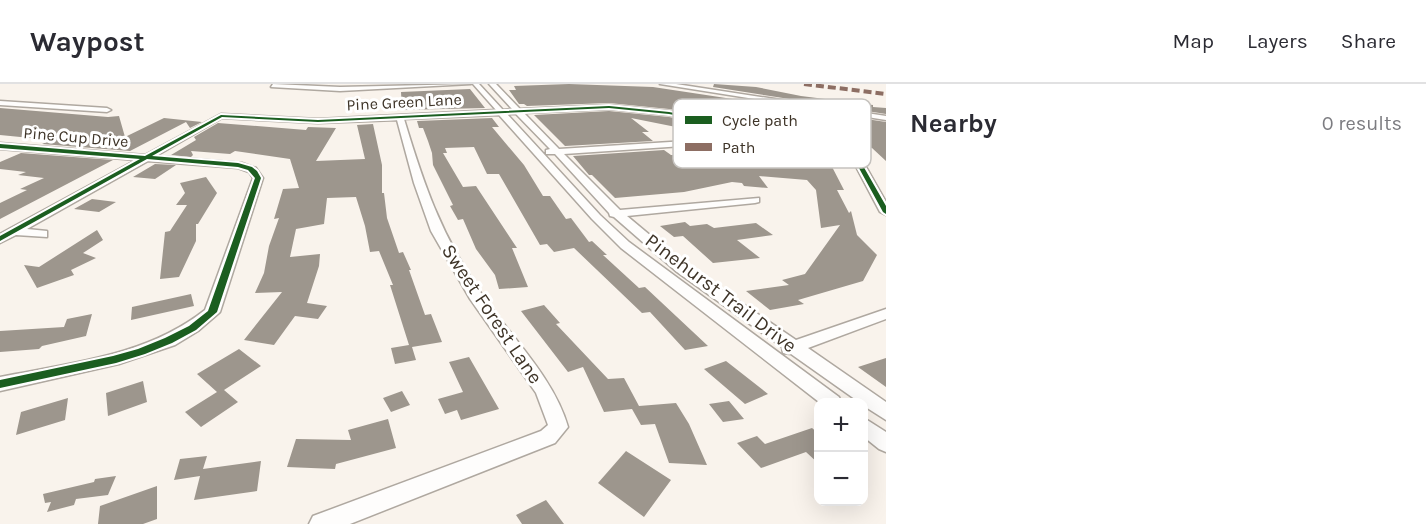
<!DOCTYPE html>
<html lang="en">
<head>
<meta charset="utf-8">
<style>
	:root { --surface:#fff; --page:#f7f7f7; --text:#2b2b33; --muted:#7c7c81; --line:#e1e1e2 }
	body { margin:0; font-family:Karla,sans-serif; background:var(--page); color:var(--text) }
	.controls { position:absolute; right:18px; bottom:18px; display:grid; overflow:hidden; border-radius:12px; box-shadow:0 6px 24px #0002 }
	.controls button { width:54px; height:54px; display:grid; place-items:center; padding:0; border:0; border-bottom:2px solid var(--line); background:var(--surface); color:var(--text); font:30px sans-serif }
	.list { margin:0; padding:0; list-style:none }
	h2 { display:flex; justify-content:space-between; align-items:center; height:78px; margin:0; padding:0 24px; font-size:26px }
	h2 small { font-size:20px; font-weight:400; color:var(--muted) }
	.map { position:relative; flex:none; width:886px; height:440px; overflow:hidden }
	header { display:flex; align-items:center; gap:36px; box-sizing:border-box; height:84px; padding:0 30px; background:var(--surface); border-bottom:2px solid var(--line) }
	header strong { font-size:28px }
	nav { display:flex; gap:33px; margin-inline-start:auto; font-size:21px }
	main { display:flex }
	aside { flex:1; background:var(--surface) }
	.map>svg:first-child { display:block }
	.building { fill:#9d968d }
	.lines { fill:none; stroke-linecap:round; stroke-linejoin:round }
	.minor-casing { stroke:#afa8a0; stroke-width:3 }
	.minor { fill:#fefdfc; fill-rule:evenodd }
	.quiet { stroke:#8d6e63; stroke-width:4; stroke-dasharray:8 4; stroke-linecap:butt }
	.cycleway-casing { stroke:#fff; stroke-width:4 }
	.cycleway { fill:#1b5e20; fill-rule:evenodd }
	.labels { text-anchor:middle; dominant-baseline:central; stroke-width:6; stroke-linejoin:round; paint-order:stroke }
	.far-street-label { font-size:16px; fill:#3e3428; stroke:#fff }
	.street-label { font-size:20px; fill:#3e3428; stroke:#fff }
	.key { fill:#fff; stroke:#c5c2be; stroke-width:1.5 }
	.key-label { font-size:16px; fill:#3e3428 }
</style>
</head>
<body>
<header>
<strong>Waypost</strong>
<nav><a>Map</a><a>Layers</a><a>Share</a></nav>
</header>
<main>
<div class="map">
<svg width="886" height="440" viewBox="0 0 886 440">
	<rect width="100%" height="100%" fill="#f9f3ec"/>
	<path class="building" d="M569 0 653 3 886 38V77L872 64 840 52 835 56 669 25 609 19 527 22 524 20H519L509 6H516L514 2Z
		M714 0 756 3 801 12 873 21V23L886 24V30L713 3Z
		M470 5 485 24 402 26 401 8Z
		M0 24 108 33 119 32 125 53 164 34 202 38 190 44 186 38 130 67 42 60 51 56 0 51Z
		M609 27 669 33 825 64 812 74 829 77 844 106H837L849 129 851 127 857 151 877 171 863 197 798 216 804 220 770 226 746 207 789 201 782 196 805 190 840 141 821 144 816 106 807 96 759 92 768 104 744 102 742 99 732 98 684 108 615 114 592 91H589L573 72 664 66 671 71H679L682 74 715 45 691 46 631 34 649 48H642L653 57 565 62 534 31Z
		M492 34 499 43H492L524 81 543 112H550L566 135 571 134 589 158 592 157 607 171H603L639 204 645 203 708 262 685 266 650 228 642 229 574 164 554 168 547 160 540 161 499 90H487L474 63 445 64 447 69H443L463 103 476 102 517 164H512L528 203 499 205 495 191 476 165 463 135 458 136 450 122 453 121 433 81 432 69 428 57 423 44H419L417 37Z
		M218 39 306 46 308 43 336 44 316 77 365 75 357 41 373 40 382 81V109H384L387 134 399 169 403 168 411 186H409L425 231 431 230 442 258 412 263 416 276 395 280 391 264 409 261 390 201H393L379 167 370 168 365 142 356 113 327 114 324 140 296 145 290 173 320 170 319 182 307 219 327 222 318 235 295 232 274 261 244 256 282 208 255 209 264 189 269 162 279 134 274 135 283 105 299 104 290 75 235 67 230 70 191 67 193 71 191 73 171 71 196 56 194 53Z
		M21 69 113 76 0 135V119L27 106 20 105 44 94 18 91 26 88 0 85V78Z
		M155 80 176 81 155 95 133 93Z
		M206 93 217 109 198 140H196V157L179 193 160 195 165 148 170 147 187 121H176L185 109 180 99Z
		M92 115 116 118 99 128 74 125Z
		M685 138 690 142 707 140 714 144 756 139 773 151 737 156 760 174 713 179 683 152 674 153 660 142Z
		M97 146 103 156 83 169 96 174 71 186 74 191 37 204 24 181 39 183Z
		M191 210 194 222 131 236 132 223Z
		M544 221 560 239 556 240 608 295 624 294 639 322 676 319 689 340 707 381 669 379 655 340 641 341 632 325 604 328 583 283 568 288 521 227Z
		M92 230 86 252 42 262 39 265 0 268V247L64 243 67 235Z
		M239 265 261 282 224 306 238 318 201 343 185 328 217 308 197 290Z
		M469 273 499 325 461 336 457 326 445 330 438 315 463 308 449 278Z
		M886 274V303L858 283Z
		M726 277 768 310 745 320 704 285Z
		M143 297 147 318 108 332 106 309Z
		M402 307 410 321 391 328 383 314Z
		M68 314 65 336 16 351 21 328Z
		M729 317 744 335 723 338 709 320Z
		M388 335 396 364 336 380 335 385 287 383 296 355 351 356 348 346Z
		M812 344 819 350V380L806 368 761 384 737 359 757 352 765 360Z
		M626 367 671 396 644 433 598 399Z
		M207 372 203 385 261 377 257 407 194 416 200 392 174 396 180 375Z
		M116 392 108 411 76 415 74 421 47 428 51 418 45 419 43 410 94 398 95 395Z
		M157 402V435L143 440H98L100 422Z
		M546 416 564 440H522L516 431Z"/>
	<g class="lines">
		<g class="minor-casing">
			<path id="minor" d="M273 0 340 3 471 0 340 7 271 3Z
				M473 0H479L503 26 512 25 489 0H496L520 25 609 21 669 27 838 59 853 65 861 74 886 118V131L880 128 852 75 847 69 836 64 669 31 609 25 524 29 559 65 686 57V61L683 62 564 70 620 126 759 114V118L755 119 627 132 687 182 796 256 886 225V235L808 264 886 318V336L864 322V318H859L791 270 783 269 782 263 677 188 614 133 610 132 609 129 555 70H546V66L550 65 516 30H507L600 131 629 158 839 313 841 318H819L621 164 592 135 499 31 404 35C424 101 440 148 479 206 508 250 554 293 568 343L555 359 350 440H309L313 432 541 347 548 341 536 309 470 215 431 147 414 99 397 36 318 39 222 34 156 72 242 79 256 84 263 94 220 228 198 247 175 261 119 280 0 307V293C71 279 147 272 205 226L253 94 249 88 238 84 148 77 27 145 47 147V153L16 151 0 159V150L136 76 0 65V59L145 71 221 30 318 35 496 26Z
				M660 0H676L886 32V36Z
				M0 17 107 24 111 26 107 28 0 21Z
				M864 334 886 348V368L879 365 864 353Z"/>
		</g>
		<use href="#minor" class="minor"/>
		<path class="quiet" d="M804 0 886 10"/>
		<g class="cycleway-casing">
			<path id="cycleway" d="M609 22 669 28 840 61 852 66 858 73 886 122V130L883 128 854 75 848 68 837 63 669 30 609 24 318 38 222 33 152 72 238 79 252 83 257 87 261 94 217 228 196 246 172 259 145 270 116 279 0 304V296L113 272 138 265 165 254 189 242 208 227 255 94 248 86 238 83 147 75 0 157V152L140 75 0 64V60L145 72 221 31 318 36Z"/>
		</g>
		<use href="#cycleway" class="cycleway"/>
	</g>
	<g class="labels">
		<g class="far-street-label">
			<text transform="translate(404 18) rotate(-3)">Pine Green Lane</text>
			<text transform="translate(76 53) rotate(5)">Pine Cup Drive</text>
		</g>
		<g class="street-label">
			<text transform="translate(721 209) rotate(37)">Pinehurst Trail Drive</text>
			<text transform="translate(492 230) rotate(56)">Sweet Forest Lane</text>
		</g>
	</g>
	<rect x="673" y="15" width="198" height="69" rx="9" class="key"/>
	<rect x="685" y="32" width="27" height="8" fill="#1b5e20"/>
	<rect x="685" y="59" width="27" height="8" fill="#8d6e63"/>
	<g class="key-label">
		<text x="722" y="42">Cycle path</text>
		<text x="722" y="69">Path</text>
	</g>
</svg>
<div class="controls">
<button>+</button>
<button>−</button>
</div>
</div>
<aside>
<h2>Nearby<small>0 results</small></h2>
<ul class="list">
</ul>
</aside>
</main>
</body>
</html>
